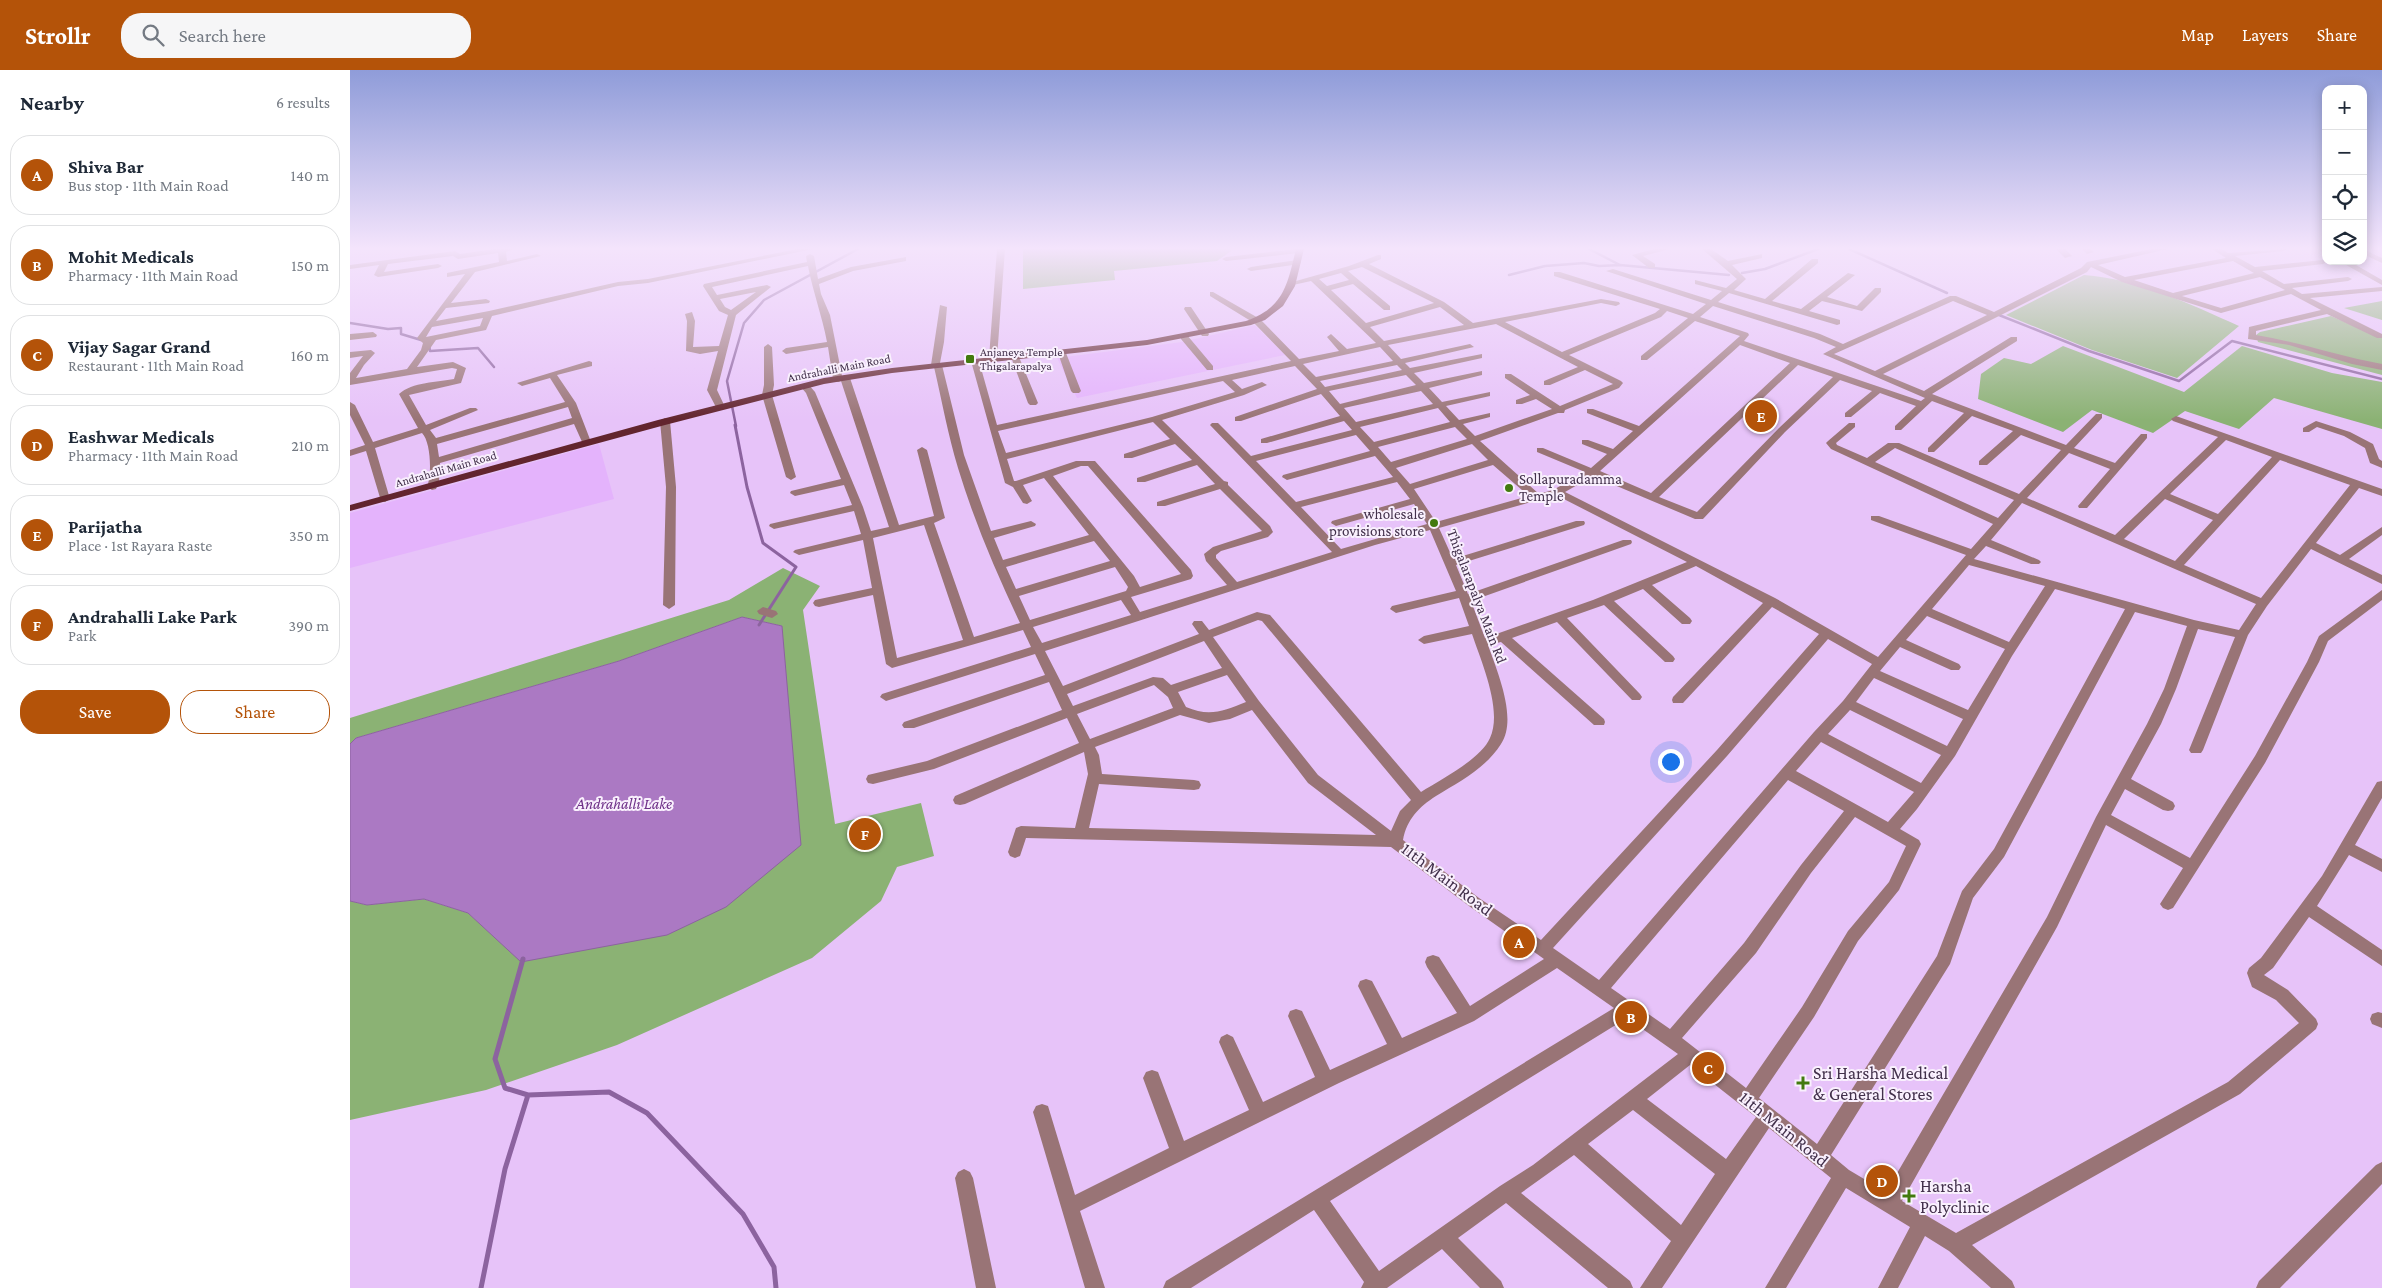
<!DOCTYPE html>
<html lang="en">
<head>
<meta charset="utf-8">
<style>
	:root { --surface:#fff; --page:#f6f6f7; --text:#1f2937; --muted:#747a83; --line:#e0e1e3; --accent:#b45309 }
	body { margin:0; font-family:"Crimson Pro",serif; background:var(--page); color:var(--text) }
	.controls { position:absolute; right:15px; top:15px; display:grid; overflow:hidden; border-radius:10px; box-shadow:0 2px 12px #0003 }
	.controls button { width:45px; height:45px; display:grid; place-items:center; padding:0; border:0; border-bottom:1px solid var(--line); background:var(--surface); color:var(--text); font:25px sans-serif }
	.you { position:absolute; left:1320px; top:691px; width:18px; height:18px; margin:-12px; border:4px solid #fff; border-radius:50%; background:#1a73e8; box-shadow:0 0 0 8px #1a73e833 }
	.badge { display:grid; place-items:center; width:32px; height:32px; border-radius:50%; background:var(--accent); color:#fff; font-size:16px; font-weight:700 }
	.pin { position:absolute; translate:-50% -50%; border:2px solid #fff; box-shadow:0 1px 5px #0006 }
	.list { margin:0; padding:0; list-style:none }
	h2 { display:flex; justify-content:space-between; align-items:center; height:65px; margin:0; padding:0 20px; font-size:21px }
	h2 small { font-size:16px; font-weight:400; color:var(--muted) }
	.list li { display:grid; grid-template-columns:32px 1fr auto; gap:15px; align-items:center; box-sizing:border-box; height:80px; margin:0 10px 10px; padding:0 10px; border:1px solid var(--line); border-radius:20px }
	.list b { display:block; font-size:19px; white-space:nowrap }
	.list p { margin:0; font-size:16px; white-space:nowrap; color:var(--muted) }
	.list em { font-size:16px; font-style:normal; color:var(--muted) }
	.actions { display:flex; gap:10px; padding:15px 20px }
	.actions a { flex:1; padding:11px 0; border:1px solid var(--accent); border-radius:20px; text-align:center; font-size:18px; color:var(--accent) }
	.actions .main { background:var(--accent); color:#fff }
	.icon { flex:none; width:28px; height:28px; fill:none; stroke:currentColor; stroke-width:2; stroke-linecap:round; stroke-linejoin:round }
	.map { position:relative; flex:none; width:2032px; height:1218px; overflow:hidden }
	header { display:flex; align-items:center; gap:30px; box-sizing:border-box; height:70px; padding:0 25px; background:var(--accent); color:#fff }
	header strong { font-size:24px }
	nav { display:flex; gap:28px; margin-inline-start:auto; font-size:18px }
	.search { width:350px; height:45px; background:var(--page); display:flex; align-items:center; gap:12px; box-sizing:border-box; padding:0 18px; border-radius:20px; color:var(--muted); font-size:19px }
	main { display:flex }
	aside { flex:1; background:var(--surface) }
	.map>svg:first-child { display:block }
	.built { fill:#e4b3fc }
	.green { fill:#8bb274 }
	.water { fill:#ab79c3; stroke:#8c639f }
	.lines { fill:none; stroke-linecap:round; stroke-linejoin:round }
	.stream-far2 { stroke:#8c639f; stroke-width:2.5 }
	.stream-far1 { stroke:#8c639f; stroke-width:3 }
	.stream { stroke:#8c639f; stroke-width:5 }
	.minor { fill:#997476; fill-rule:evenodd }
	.major { fill:#62252e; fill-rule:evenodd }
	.poi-dot { fill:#427a0e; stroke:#f9f0fd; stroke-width:2 }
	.labels { text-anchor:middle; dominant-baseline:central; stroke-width:4; stroke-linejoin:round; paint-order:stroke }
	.far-poi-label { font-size:12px; fill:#42304b; stroke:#f9f0fd; text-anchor:start }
	.far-street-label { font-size:12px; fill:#42304b; stroke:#f9f0fd }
	.poi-label { font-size:15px; fill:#42304b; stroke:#f9f0fd; text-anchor:start }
	.street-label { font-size:15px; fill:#42304b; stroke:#f9f0fd }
	.water-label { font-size:16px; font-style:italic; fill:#6e3088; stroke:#f9f0fd }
	.near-street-label { font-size:18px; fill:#42304b; stroke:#f9f0fd }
	.near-poi-label { font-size:18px; fill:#42304b; stroke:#f9f0fd; text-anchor:start }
</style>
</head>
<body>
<header>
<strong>Strollr</strong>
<div class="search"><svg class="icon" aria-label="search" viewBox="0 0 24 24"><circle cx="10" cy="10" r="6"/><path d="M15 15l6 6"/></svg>Search here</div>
<nav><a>Map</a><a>Layers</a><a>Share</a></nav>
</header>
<main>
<aside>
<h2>Nearby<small>6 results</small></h2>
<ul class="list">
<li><span class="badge">A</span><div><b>Shiva Bar</b><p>Bus stop · 11th Main Road</p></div><em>140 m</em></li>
<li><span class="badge">B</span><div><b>Mohit Medicals</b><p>Pharmacy · 11th Main Road</p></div><em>150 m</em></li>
<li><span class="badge">C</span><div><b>Vijay Sagar Grand</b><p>Restaurant · 11th Main Road</p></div><em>160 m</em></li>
<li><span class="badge">D</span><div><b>Eashwar Medicals</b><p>Pharmacy · 11th Main Road</p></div><em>210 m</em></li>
<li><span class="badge">E</span><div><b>Parijatha</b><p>Place · 1st Rayara Raste</p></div><em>350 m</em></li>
<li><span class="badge">F</span><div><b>Andrahalli Lake Park</b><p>Park</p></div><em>390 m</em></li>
</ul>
<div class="actions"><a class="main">Save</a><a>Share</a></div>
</aside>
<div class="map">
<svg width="2032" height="1218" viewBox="0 0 2032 1218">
	<rect width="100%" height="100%" fill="#e7c3f9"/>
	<path class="built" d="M905 255 935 285 727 328 707 288 832 272Z
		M249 374 264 429 0 498V443Z"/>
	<path class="green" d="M673 179H880L881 181 867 191 764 201 765 210 673 219Z
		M1734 205C1788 209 1840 234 1889 256L1827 308 1742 280 1656 245Z
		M2032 231V250L1994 238Z
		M1981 246 2032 268V305L1908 272 1906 265 1910 262Z
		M1713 276 1834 322 1892 276 1982 303 2032 312V359L1924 328 1889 359 1835 341 1803 363 1742 340 1713 362 1628 329 1631 304 1654 288 1681 294Z
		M433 498 470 516 453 540 485 754 571 733 584 786 547 797 531 831 462 888 267 975 136 1020 0 1050V831L17 835 74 829 118 843 172 892 432 556 392 547 269 591 6 668 0 674V648L379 530Z"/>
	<path class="water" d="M392 547 432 556 451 775 376 837 317 865 171 892 118 843 74 829 17 835 0 831V674L6 668 269 591Z"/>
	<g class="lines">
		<path class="stream-far2" d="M1239 179 1270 195
			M1499 179 1597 223
			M1392 203 1415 199 1468 179
			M1159 205 1195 196 1234 193 1249 196 1270 195 1379 205
			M1649 245 1739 281 1829 311 1882 271 2032 309
			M0 253 38 259 51 258V264L71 270
			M79 274 80 281 128 278 144 297
			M386 356 377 311 394 253 414 230 508 179"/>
		<path class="stream-far1" d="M385 355 397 417 413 473 446 497 409 555"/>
		<path class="stream" d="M178 1025 259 1022 297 1043 393 1144 424 1197 426 1218
			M131 1218 155 1099 178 1025 155 1018 145 989 173 889"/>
		<path class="minor" d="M144 179H163L156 182 157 191 187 184 191 186 125 202 101 233 136 229 140 231 139 233 96 238 86 251 139 241 268 212 298 209 447 179H463L298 213 268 216 142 246 136 260 86 270 67 297 103 292 116 298 111 313 59 325 76 355 120 338H126L128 340 80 360 86 368 215 332 200 308 172 316 167 313 239 291 242 292V296L207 305 226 333 241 372 236 375 233 374 224 354 90 393 89 412 86 419 82 420 77 417C82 405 81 372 72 363L25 378 40 429 35 432 31 431 16 381 0 386V380L15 375 0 345V332L5 335 23 372 68 358 49 324C62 312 88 312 104 309L107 299 102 298 0 315V303L13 286 0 288V282L21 280 25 283 14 295 6 308 57 299 71 280 73 273 67 268 115 204 97 207V203L149 192 148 183 108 189 103 186 38 194 34 202 88 194 92 196 88 198 28 207 24 205 29 195 0 199V195L105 181 110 184ZM133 248 130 256 76 267 82 257ZM218 337 222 348 89 387 87 374Z
			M647 179H655L647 288 643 291 639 288Z
			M946 179 953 181 949 183 876 191 872 189 876 187Z
			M1304 179H1320L1293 186 1305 194V198H1299L1282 185Z
			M1352 179H1361L1378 191 1412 184V188L1382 195 1396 209 1384 220 1415 229 1462 189H1468V193L1422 231 1451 239 1498 203 1505 205 1477 227 1507 236 1525 218H1531V222L1512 241 1472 231 1459 241 1490 250V254L1487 255 1379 223 1368 232 1470 264 1493 274 1600 226H1606L1644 242 1731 198 1737 192 1802 179H1818L1748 195 1775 207 1876 188 1862 179H1872L1878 183 1937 179 1933 181 1885 186 1905 197 1973 190 1977 192 1973 194 1912 201 1934 214 1998 207 2002 209 1998 211 1942 218 1952 224 2032 217V221L1960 228 2032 264V268H2027L1977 244 1906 261V265C1949 272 1989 286 2032 294V300L2002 294 1939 275 1898 269 1899 257 1971 240 1941 224 1871 243 1772 212 1741 197 1737 202 1533 304 1574 321 1661 267H1667V271L1582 324 1716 375 1746 344H1752V348L1724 378 1765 393 1791 364H1797V368L1737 438H1729L1728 436 1760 399 1719 383 1677 428 1765 465 1868 367 1823 351 1821 349 1826 346 2032 419V426L2009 418 1966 473 1990 485 2032 457V465L1999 489 2032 505V514L1961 479 1917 536 1898 565 1853 680 1851 683H1841L1839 680 1885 567 1848 559 1826 619 1811 654 1781 709 1823 732 1825 736 1823 740 1818 741 1813 740 1775 719 1761 745 1840 788 1905 686 1957 592 1969 566 2032 520V530L1978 571 1969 592 1915 693 1823 838 1818 840 1813 838 1810 834 1833 798 1756 755 1707 857 1552 1131 1606 1163 1878 1012 1949 953 1926 930 1902 917 1897 903 1899 898 1911 888 1972 806 2027 712 2032 711V728L2005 775 2032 789V802L1999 785 1967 836 2032 880V896L1959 847 1923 898 1914 905 1938 920 1966 949 1968 954 1966 959 1890 1024 1622 1175 1662 1211 1665 1218H1641L1599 1181 1575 1166 1548 1218H1528L1560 1157 1496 1118 1436 1218H1415L1481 1108 1419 1058 1312 1218H1290L1321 1171 1224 1085 1171 1123 1280 1211 1283 1218H1258L1156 1133 1108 1168 1151 1211 1154 1218H1130L1092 1179 1037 1218H1011L1014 1212 964 1140 841 1218H813L816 1211 1264 938 1207 898 1124 951 989 1013 730 1141 755 1218H735L683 1042 686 1036 692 1034 698 1036 725 1125 819 1078 793 1008 796 1002 802 1000 808 1002 834 1071 899 1040 869 972 871 967 877 964 883 967 913 1032 965 1007 938 946 940 941 946 939 952 941 980 1000 1037 974 1008 916 1010 911 1016 909 1022 911 1052 968 1107 943 1077 897 1075 892 1077 887 1083 885 1089 887 1120 936 1194 889 1119 836 1041 777 676 768 670 786 665 788 660 786 658 782 666 758 671 756 725 758 738 704 734 682 615 734 610 735 605 734 603 730 605 726 729 673 717 648 584 699 523 714 518 713 516 709 518 705 577 691 712 640 699 612 564 658H554L552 655 554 652 695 605 685 584 536 631 530 627 532 624 681 577 673 560 542 598 536 594 523 525 469 537 465 536 463 533 465 530 522 518 513 470 449 485 443 482 445 480 511 464 504 441 424 459 419 456 420 454 502 435 494 415 445 426 440 423 441 421 491 409 456 323 450 316 452 314H458L465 322 513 437 521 461 539 457 491 311 488 312 483 309 478 277 436 284 432 281 436 278 477 272C472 246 463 222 458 196L362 217 367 225 417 215 421 217 386 245 367 320 375 337 373 339H367L357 320 368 281 350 284 336 281 337 251 335 244 342 242 345 251 343 277 369 276 378 245 369 241 353 216 354 214 457 192 456 186 460 184 464 186 468 209 501 197 556 187V191L503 201 469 214 471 224 480 245 492 306 500 308 549 455 584 446 567 380 572 377 577 380 595 448 584 453 624 567 670 553C646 502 624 451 608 398 598 365 592 331 584 297L581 295 590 235 597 237 594 272 590 293 592 295 614 385 641 461 681 451 686 454 685 456 644 468 653 490 739 465 694 408 673 415 682 431 677 434 673 433 663 417 655 413 621 291 622 289 629 291 647 355 941 291 904 253 860 226V222H863L910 249 949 289 989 281 977 267 981 264 997 279 1026 273 961 211 943 215 939 213 999 196 1028 185H1031V189L1019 194 1094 232 1123 253 1251 229 1269 232 1270 234 1266 236 1251 233 1155 252 1212 282 1305 243 1310 239 1204 206V202H1210L1343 244 1356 234 1256 201 1263 199 1361 230 1372 221 1345 214V210L1376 218 1387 209ZM1883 191 1904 203 1823 223 1784 210ZM1012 197 1084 233 1016 253 981 220 1003 214 1034 240H1040V236L998 201ZM991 203 999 210 977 216 969 209ZM1910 207 1935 220 1871 238 1832 226ZM406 222 381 240 375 237 370 229ZM1603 231 1637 245 1525 301 1484 284ZM1363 236 1464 268 1486 277 1473 284 1575 328 1571 331 1394 271 1399 265 1398 263 1350 247ZM1090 237 1114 255 1034 271 1020 257ZM1317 241 1338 248 1291 286V290H1297L1345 251 1390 266 1289 356 1243 339H1237V343L1283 361 1263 379 1238 370H1232V374L1257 384 1241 398 1193 378H1187V382L1235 402 1203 420 1189 424 1130 371 1208 343H1214L1215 340 1269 318 1273 313 1271 311 1219 285 1311 247ZM1146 254 1228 297 1194 311V315H1200L1235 300 1263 314 1210 336 1161 304H1155V308L1180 325 1166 330V334H1172L1186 329 1202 339 1125 366 1113 354 1140 347V343L1109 350 1096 336 1140 326V322L1092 332 1079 318 1132 305V301L1074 313 1064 303 1132 288V284L1060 298 1055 293 1124 277 1120 274 1051 289 1038 275ZM1390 275 1440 293 1301 423 1250 401ZM1030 277 1043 291 966 307 953 294ZM1047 295 1052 300 975 317 970 311ZM1448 295 1483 307 1429 358 1347 442 1309 427ZM945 296 967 319 885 347V351H891L971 324 990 346 911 369V373H917L994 351 1002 360 901 386 868 353H862L860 355 982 482 887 512 866 488V485L871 481 918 467 923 462 920 456 878 415V412L874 411 812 350 894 325 917 315 912 312 892 319 882 310ZM1056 305 1066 315 990 334 979 321ZM1490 310 1522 321 1495 343V347H1501L1530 323 1566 336 1545 356V360H1551L1582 331 1614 343 1578 378V382H1584L1622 346 1663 361 1629 391V395H1637L1671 365 1711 380 1669 424 1549 373H1538L1517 388 1487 375 1486 373 1505 357V353H1499L1478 371 1476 373 1481 379 1643 454 1621 479 1529 446H1521V450L1616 485 1528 587 1425 528 1215 422 1243 406 1345 449H1353L1435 362ZM873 311 885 322 802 347 656 383 648 361ZM1071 321 1083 334 1006 352 994 338ZM1088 338 1100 352 1024 372 1010 357ZM803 352 820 369 774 384V388H782L825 374 842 390 787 408V412H795L847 395 865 414 807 432V436H815L870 419 912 461 863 477 854 484 856 491 877 515 790 542 781 527 841 509 843 506 841 500 745 391H726L666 411H664L657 389ZM1105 357 1117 369 1041 392 1028 377ZM1006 365 1020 381 933 405 932 407 937 410 1025 386 1043 407 946 432 906 391ZM1876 370 1922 387 1868 444 1820 424ZM1122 374 1138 390 1060 414 1046 398ZM1545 378 1664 430 1648 448 1525 392ZM1930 390 2000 415 1911 528 1834 495ZM1143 395 1179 426 1086 452 1064 419ZM731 396H738L831 504 790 517 784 506 703 406ZM1047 412 1060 429 982 451 981 453 986 456 1064 434 1077 454 991 479 951 437ZM1206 425 1337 492 1243 530 1135 568 1121 531 1281 474 1282 472 1281 470H1273L1118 524 1106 495 1234 455 1235 453 1234 451H1226L1103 489 1089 458ZM1815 429 1863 450 1825 491 1774 469ZM1672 433 1906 534 1889 560 1844 550 1624 489 1636 476 1681 494H1689L1691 492 1689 490 1641 470ZM574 455 613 570 547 588 523 468ZM1080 460 1106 521 1042 536 1040 539 1046 543 1109 528 1119 556 1074 566 1068 570 1074 574 1122 564C1131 591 1153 640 1140 668 1131 689 1090 710 1071 722L920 545 907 542 859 560 852 551H844L842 554 849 564 713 616 695 581 1025 475ZM744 471 760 491 666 519 656 497ZM1619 495 1695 516 1659 572 1582 539ZM1346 496 1413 533 1323 627 1322 630 1323 633H1333L1422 537 1469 564 1367 680 1191 870 1129 828 1053 770C1057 749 1069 737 1086 726 1109 712 1136 698 1151 674 1168 649 1147 601 1138 575L1151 572 1244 655H1254L1255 652 1254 649 1162 568 1207 552 1282 630H1290L1292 627 1290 624 1217 548 1254 535 1315 592H1323L1325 589 1323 586 1264 531 1293 519 1332 554H1340L1342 551 1340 548 1302 515ZM765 497 778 517 776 521 680 550 669 526ZM1705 519 1775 539 1644 779 1612 821 1587 886 1467 1074 1409 1028 1464 947 1508 871 1549 820 1571 774 1569 770 1550 759 1567 739 1605 686 1662 586ZM771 530 781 545 692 573 683 557ZM1785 542 1837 556 1814 619 1797 654 1746 747 1697 847 1536 1122 1499 1100 1481 1085 1600 894 1623 828 1654 787ZM1577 546 1655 579 1618 640 1530 601 1550 577 1601 600H1609L1611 597 1609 594 1556 570ZM908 550 912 551 1061 730 1050 741 1041 761 968 705 909 631 863 567ZM1478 569 1522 594 1493 631 1464 662 1249 910 1203 878 1377 686ZM854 571 872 598 821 615 813 608 803 607 723 636 717 624ZM877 605 896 632C874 641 859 647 836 637L828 622ZM1524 608 1613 649 1597 676 1506 632ZM804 615 818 627 823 638 740 669 727 644ZM902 640 958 713 1026 765 739 758 749 714 844 720 849 719 851 715 849 711 844 710 752 704 749 685 745 677 830 645 859 653 880 649ZM1500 640 1591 685 1571 713 1478 664ZM1471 672 1564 722 1538 752 1446 701ZM1438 710 1494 741 1451 795 1394 873 1320 959 1261 918ZM1505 747 1556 776 1539 812 1498 861 1452 937 1396 1018 1332 968 1406 883 1461 803ZM1277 948 1328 984 1183 1095 1150 1116 1029 1201 980 1131ZM1340 995 1406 1047 1376 1089 1297 1029ZM1283 1040 1365 1104 1331 1155 1238 1074Z
			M1706 179H1715L1722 186 1715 188Z
			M1732 179H1741L1744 182 1737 184Z
			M1967 179H1976V184Z
			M2013 179 2032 188V193L2013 184Z
			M947 190 951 192 950 194 901 201 897 199 901 197Z
			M1989 191H1999L2032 210V215Z
			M835 237H841L859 264 858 266H852L834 239Z
			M23 262 27 265 26 267 0 270V264Z
			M831 265H837L863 296V300H857L831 269Z
			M418 274 422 277 424 315 422 325 446 407 441 410 436 407 412 325 414 315V277Z
			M712 280 716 283 731 321 729 323H723L721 321 708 283Z
			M665 284 669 287 688 333 686 335H680L678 333 661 287Z
			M315 348 320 351 326 417 325 535 319 539 313 535 316 417 310 351Z
			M1966 351 2000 362 2023 374 2029 389 2032 391V398L2020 393 2015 378 1994 366 1967 357 1959 362H1953V358Z
			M413 537 426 541 428 544 422 548 409 544 407 541Z
			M2028 942 2032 943V958L2022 954 2020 949 2022 944Z
			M2032 1092V1114L1930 1218H1906L1909 1211 2026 1095Z
			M614 1099 620 1102 623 1108 646 1218H626L605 1108 608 1102Z"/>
		<path class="major" d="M946 179H954L945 216 933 236 915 250 901 255 797 275 542 303 474 314 315 355 0 441V435L308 350 474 308 542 298 797 270 896 251C934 237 937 216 946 179Z"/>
	</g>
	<linearGradient id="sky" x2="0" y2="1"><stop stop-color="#8f9cd9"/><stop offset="0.51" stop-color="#f4e4fc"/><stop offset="1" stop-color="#f4e4fc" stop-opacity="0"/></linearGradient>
	<rect width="2032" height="350" fill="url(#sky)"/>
	<g class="poi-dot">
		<rect x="615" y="284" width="10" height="10" rx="2.5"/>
		<circle cx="1159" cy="418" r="5"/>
		<circle cx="1084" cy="453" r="5"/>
		<path d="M1450.5 1005.5h5v5h5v5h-5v5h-5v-5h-5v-5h5z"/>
		<path d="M1556.5 1118.5h5v5h5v5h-5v5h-5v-5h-5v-5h5z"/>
	</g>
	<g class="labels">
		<g class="far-poi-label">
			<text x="630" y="282">Anjaneya Temple<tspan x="630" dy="14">Thigalarapalya</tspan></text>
		</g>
		<g class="far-street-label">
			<text transform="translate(489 298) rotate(-11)">Andrahalli Main Road</text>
			<text transform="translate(96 399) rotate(-16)">Andrahalli Main Road</text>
		</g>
		<g class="poi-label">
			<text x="1169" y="409">Sollapuradamma<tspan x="1169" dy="17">Temple</tspan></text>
			<text x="1074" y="444" text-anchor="end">wholesale<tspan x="1074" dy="17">provisions store</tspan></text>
		</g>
		<g class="street-label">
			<text transform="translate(1127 526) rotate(69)">Thigalarapalya Main Rd</text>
		</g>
		<g class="water-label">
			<text x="274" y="733">Andrahalli Lake</text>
		</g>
		<g class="near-street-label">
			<text transform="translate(1097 809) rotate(37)">11th Main Road</text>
			<text transform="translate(1434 1059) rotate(39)">11th Main Road</text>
		</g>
		<g class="near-poi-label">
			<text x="1463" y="1003">Sri Harsha Medical<tspan x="1463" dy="21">&amp; General Stores</tspan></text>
			<text x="1570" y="1116">Harsha<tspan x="1570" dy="21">Polyclinic</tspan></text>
		</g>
	</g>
</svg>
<div class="controls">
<button>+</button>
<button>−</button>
<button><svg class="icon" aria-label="locate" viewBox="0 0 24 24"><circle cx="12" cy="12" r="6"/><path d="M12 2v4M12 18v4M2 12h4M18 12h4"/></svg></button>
<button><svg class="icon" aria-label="layers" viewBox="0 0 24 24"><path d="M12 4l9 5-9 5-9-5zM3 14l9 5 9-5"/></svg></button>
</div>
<div class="you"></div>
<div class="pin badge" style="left:1169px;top:872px">A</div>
<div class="pin badge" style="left:1281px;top:947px">B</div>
<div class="pin badge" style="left:1358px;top:998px">C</div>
<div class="pin badge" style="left:1532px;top:1111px">D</div>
<div class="pin badge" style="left:1411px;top:346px">E</div>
<div class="pin badge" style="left:515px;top:764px">F</div>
</div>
</main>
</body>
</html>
